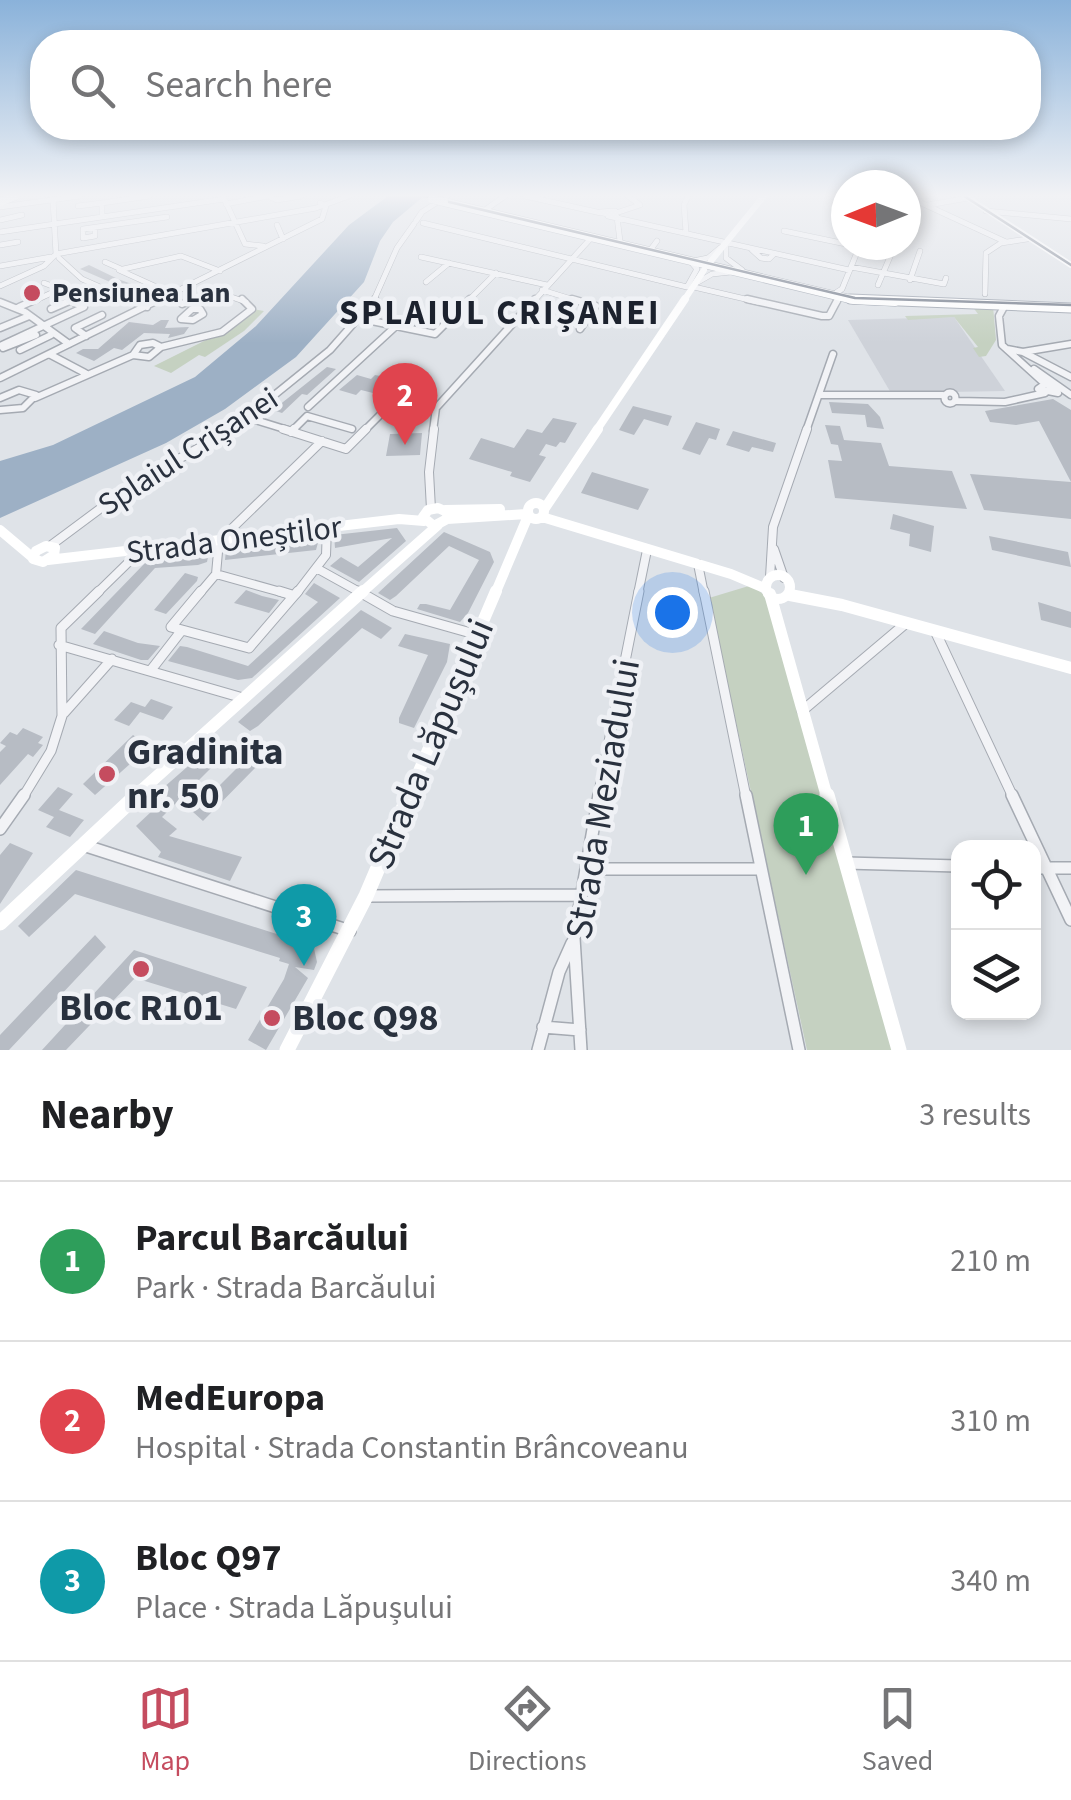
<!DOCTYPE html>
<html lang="en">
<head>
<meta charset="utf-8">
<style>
	:root { --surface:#fff; --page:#f2f2f2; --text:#202124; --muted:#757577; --line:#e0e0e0; --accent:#c54c5f }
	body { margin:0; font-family:"Source Sans 3",sans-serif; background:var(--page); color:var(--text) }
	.controls { position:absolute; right:30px; bottom:30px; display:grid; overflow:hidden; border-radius:20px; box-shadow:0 5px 15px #0003 }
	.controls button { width:90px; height:90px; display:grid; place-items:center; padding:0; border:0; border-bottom:2px solid var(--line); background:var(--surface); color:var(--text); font:50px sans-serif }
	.compass { position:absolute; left:831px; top:170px; width:90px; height:90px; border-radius:50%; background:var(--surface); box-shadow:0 5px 15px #0003; rotate:269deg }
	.you { position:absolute; left:672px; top:612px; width:35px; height:35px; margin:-25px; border:8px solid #fff; border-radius:50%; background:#1a73e8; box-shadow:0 0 0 15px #1a73e833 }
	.badge { display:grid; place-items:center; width:65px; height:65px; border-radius:50%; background:var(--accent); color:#fff; font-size:32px; font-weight:700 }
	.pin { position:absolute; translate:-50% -82px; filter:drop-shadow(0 2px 5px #0008) }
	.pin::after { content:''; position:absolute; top:52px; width:35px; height:30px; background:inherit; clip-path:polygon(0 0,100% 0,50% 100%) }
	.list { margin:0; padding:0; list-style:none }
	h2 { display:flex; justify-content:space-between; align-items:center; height:130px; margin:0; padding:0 40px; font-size:42px }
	h2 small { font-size:32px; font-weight:400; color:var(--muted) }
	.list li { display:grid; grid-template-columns:65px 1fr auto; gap:30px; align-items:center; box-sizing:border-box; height:160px; padding:0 40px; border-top:2px solid var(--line) }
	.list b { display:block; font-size:38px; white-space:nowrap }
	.list p { margin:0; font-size:32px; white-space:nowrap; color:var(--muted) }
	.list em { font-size:32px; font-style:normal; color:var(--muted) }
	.icon { flex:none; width:55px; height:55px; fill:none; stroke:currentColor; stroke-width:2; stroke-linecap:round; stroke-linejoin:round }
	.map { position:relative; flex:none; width:1071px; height:1050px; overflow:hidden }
	.search { position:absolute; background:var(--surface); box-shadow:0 5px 15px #0003; left:30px; right:30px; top:30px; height:110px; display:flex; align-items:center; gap:25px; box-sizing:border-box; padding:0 35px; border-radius:40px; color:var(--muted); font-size:38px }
	.sheet { height:610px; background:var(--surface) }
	nav { display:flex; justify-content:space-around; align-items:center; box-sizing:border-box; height:140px; border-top:2px solid var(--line); background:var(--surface); font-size:28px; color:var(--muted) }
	nav a { display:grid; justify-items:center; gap:5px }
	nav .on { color:var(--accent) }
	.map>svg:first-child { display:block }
	.built { fill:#ced2d9 }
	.green { fill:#c5d1c1 }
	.water { fill:#9db0c5 }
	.building { fill:#b7bcc4 }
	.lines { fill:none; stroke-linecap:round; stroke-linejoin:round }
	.street-far4-casing { stroke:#a5aab2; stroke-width:6 }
	.street-far3-casing { stroke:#a5aab2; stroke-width:9 }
	.street-far2-casing { stroke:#a5aab2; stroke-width:10 }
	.street-far1-casing { stroke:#a5aab2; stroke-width:11 }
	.street-casing { stroke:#a5aab2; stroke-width:14 }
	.primary-far1-casing { stroke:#a0a7b2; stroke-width:9 }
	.primary-casing { stroke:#a0a7b2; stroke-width:11 }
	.street-far4 { stroke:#f2f3f6; stroke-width:5 }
	.street-far3 { stroke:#f2f3f6; stroke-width:6 }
	.street-far2 { stroke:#f2f3f6; stroke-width:8 }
	.street-far1 { stroke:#f2f3f6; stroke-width:9 }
	.street { stroke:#f2f3f6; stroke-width:11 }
	.secondary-far4 { stroke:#fff; stroke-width:6 }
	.secondary-far3 { stroke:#fff; stroke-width:8 }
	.secondary-far2 { stroke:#fff; stroke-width:10 }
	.secondary-far1 { stroke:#fff; stroke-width:12 }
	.secondary { stroke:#fff; stroke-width:15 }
	.primary-far1 { stroke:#fff; stroke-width:8 }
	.primary { stroke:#fff; stroke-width:9 }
	.tram { stroke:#7a8290; stroke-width:2.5 }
	.primary-bridge-casing { stroke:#a0a7b2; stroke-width:9; stroke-linecap:butt }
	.primary-bridge { stroke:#fff; stroke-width:8 }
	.poi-dot { fill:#c54c5f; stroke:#eff1f5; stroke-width:4 }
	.labels { text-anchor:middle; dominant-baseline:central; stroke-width:9; stroke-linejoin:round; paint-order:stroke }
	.far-poi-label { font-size:28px; font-weight:bold; fill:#29313e; stroke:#eff1f5; text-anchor:start }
	.street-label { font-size:32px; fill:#29313e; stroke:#eff1f5 }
	.far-district-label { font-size:35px; font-weight:bold; letter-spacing:2.5px; fill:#1c222e; stroke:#eff1f5 }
	.near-street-label { font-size:38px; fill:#29313e; stroke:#eff1f5 }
	.near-poi-label { font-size:38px; font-weight:bold; fill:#29313e; stroke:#eff1f5; text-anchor:start }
</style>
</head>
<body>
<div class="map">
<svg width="1071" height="1050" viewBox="0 0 1071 1050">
	<rect width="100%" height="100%" fill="#dfe3e8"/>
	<path class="built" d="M954 317 1005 391 891 393 848 320Z"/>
	<path class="green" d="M972 306H993L996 340 986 356 979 357 973 348 978 347 954 317 908 320 905 316 978 314Z
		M252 309 264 311 244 331 205 357 199 355 171 373 154 366 222 332Z
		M752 585 770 600 893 1050H807L709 598Z"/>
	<path class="water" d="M388 196H424L393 222 380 241 364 282 296 357 225 409 166 443 0 518V461L53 445 195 377 256 326 349 225Z"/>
	<path class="building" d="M89 265 118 279 156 293 147 298 80 269Z
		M161 320H169L165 328 189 327 184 334 168 338 170 334 144 333 122 350 114 348 94 361 76 353 83 349H98L129 322 153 325Z
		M327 367 336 369 307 395 302 394 282 413 273 410Z
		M357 375 371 379 375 375 385 377 373 393 361 390 356 395 339 390Z
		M1053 399 1071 410V519L984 510 970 474 1071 482 1039 421 1016 425 990 422 985 411Z
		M829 402 868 404 880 417 884 429 867 427 865 415 832 413Z
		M633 406 672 416 668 426 644 419 634 435 619 430Z
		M553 418 577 423 565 443 560 442 556 447 546 444 539 455 546 457 530 482 510 476 512 472 469 459 481 438 514 448 527 429 542 433Z
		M696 422 720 429 716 440 709 438 700 455 682 449Z
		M825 425 840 426 844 440 881 443 889 466 952 471 967 509 835 498 828 460 842 461 838 445 831 444Z
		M733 431 776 443 773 452 752 447 749 452 726 445Z
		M422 433 420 455 386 456 390 434Z
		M592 472 649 489 638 510 581 493Z
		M893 514 934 526 931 552 909 546 910 534 890 529Z
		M397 528 406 541 359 582 330 566 341 557 358 567 392 538 335 548 334 535Z
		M444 532 490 552 494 562 468 613 460 622 417 609 420 604H426L450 610 479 560 449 546 396 596 390 600 378 593Z
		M989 536 1068 552 1071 567 992 550Z
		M319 539 316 550 225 560 226 550 230 548Z
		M209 552 207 562 198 565 155 568 95 634 81 629 145 563 160 557Z
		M185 573 198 577 197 581 166 614 154 610Z
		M314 583 340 598 252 678 238 680 168 661 180 646 187 647 248 666 318 602 305 594Z
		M246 590 262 596 279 600 269 613 234 603Z
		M1038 602 1071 612V628L1041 620Z
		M361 610 392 628 381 639 362 628 258 726 250 731 238 722Z
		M104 631 138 643 160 646 148 660H141L93 644Z
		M405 634 450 644 447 662 414 728 399 723V718L428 655 398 646Z
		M151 699 173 707 163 720 140 712 129 726 114 720 131 702 145 707Z
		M23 728 43 737 38 743 43 745 33 757 28 754 0 785V752L6 746 0 743 10 732 17 735Z
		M133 735 160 753 148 764 139 756 95 795 83 784Z
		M218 740 230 749 162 817 177 829 169 836 242 857 230 881 158 857 161 852 136 826 153 810 148 805 155 795Z
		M252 753 262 761 203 821 193 812Z
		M58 787 73 794 59 810 84 820 70 837 46 827 54 817 38 810Z
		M10 843 33 853 0 904V855Z
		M76 870 283 936 308 939 313 944 317 962 314 970 295 967 308 978 266 1050 248 1040 284 979 289 964 279 961 280 958 75 894 29 937 18 926Z
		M95 935 106 947 9 1050H0V1035Z
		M134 950 247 987 236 1009 135 978 66 1050H42Z"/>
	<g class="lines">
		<g class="street-far4-casing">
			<path id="street-far4" d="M223 196 245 244 263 246
				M268 196 277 200 301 196
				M525 196 601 213
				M831 196 846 201
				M906 196 1006 242
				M53 199 56 254
				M226 204 268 196
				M928 205 968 198
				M78 206 102 203
				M0 207 80 196
				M906 208 920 201
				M485 210 505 196
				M615 211 600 212 610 215 640 205 628 196
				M986 211 1071 219
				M608 216 849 270
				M102 217V203L149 196
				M617 217 620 241
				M0 220 22 215
				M416 221 422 212 447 196
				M423 223 687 287
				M277 225 283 239
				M95 231V236L83 238V229L167 217
				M784 231 846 244
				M0 232 224 199
				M686 232 684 205 688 196
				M726 244V258L742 270
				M0 245 18 242
				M651 249 657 241
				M751 249 761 258 769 259 774 254
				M421 257 547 285
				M59 258 82 279 134 302
				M698 260 708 258 720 248
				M105 262 121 269
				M0 266 51 257
				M851 267 944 284 946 278
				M910 280 920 251
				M426 282 449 263
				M698 282 712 274 731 272
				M878 285 895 245
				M0 286 44 266 56 254 316 208 349 196
				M687 287 697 269 691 262
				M694 287 758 302
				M542 290 581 302
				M837 292 842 289 860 245
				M172 294 119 270 181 256 220 271
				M985 294 986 253 1001 243 1027 239
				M32 302 60 289 44 283
				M68 302 76 298
				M78 302 98 291
				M155 302 322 219 326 206 320 203
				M188 302 220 293 246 302
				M373 302 397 248 414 224
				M467 302 496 273
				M533 302 592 237
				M837 302 839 297"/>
		</g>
		<g class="street-far3-casing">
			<path id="street-far3" d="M128 299 147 307
				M572 299 596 306 580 329
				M747 299 822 316H829L838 299
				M0 302 25 312 69 344
				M182 304 195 299
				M1005 305 999 316 1002 345 1045 384
				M19 307 37 299
				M51 309 74 299
				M192 309H200L203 314 193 320 181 319Z
				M362 319 435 334 470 299
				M0 328 29 316
				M86 336 75 328 102 315
				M153 343 161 347 149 357 133 355 140 345Z
				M0 346 84 307 75 303 83 299
				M161 347 222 332 252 309 242 299
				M3 348 36 335
				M1007 349 1023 352 1071 377
				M20 350 51 335
				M1023 352 1071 344
				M49 354 85 373
				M1034 369 1071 395
				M0 378 160 299
				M1045 384 1055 387 1058 393 1038 389Z
				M944.5 398a5.5 5.5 0 1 1 11 0a5.5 5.5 0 1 1-11 0Z
				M819 395H943
				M0 398 19 390 36 395 23 408 0 410
				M35 398 133 355
				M957 401 1005 402 1045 393
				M308 407 396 326
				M249 418 291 431
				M230 431 330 350 375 299
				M292 431 307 416 352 429
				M364 431 382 413
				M433 431 436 408 535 299
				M806 431 833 354"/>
		</g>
		<g class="street-far2-casing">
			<path id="street-far2" d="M283 429 346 449 366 429
				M291 432 294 429
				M431 509 429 472 434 429
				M50 546 136 482 234 429
				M774 549 784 578
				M698 564 704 594
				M318 569 363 594
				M216 574 288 594
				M770 577 773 527 807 429
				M96 594 140 551
				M199 594 216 574 219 541 322 441
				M296 594 326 555 327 527
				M638 594 647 550"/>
		</g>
		<g class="street-far1-casing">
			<path id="street-far1" d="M201 591 171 627 249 648 298 591
				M279 591 292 595
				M358 591 393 611 478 635
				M704 591 746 797
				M936 633 1013 797
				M59 645 243 698
				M151 670 182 630
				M802 711 905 624
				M64 713 112 659
				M23 797 51 751 62 716 61 628 99 591
				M598 797 639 591"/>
		</g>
		<g class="street-casing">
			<path id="street" d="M746 795 799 1050
				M1012 795 1071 920
				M0 829 24 795
				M83 845 350 931
				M846 863 958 866
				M1034 868H1071
				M587 869H760
				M366 896 579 895
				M543 1027 580 1030
				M538 1050 559 972 572 943
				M581 1050 574 938 599 795"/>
		</g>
		<g class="primary-far1-casing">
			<path id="primary-far1" d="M0 202 15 196
				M444 202 854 300 895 302"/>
		</g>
		<g class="primary-casing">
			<path id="primary" d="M850 299 1071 308"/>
		</g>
		<use href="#street-far4" class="street-far4"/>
		<use href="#street-far3" class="street-far3"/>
		<use href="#street-far2" class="street-far2"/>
		<use href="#street-far1" class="street-far1"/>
		<use href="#street" class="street"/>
		<path class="secondary-far4" d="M965 196 1071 265
			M711 261 764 196
			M683 302 704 270"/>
		<path class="secondary-far3" d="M596 431 685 299"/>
		<path class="secondary-far2" d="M528 511a8 8 0 1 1 16 0a8 8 0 1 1-16 0Z
			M438 508 447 512V519L434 526 423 517 428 510Z
			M545 508 598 429
			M445 510 500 509
			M542 517 731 574 764 588
			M447 519 526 514
			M0 530 32 557
			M46 546 55 548 54 555 43 562 33 559 36 551Z
			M48 560 399 519 424 521
			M766 587a12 12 0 1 1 24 0a12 12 0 1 1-24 0Z
			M360 594 438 525
			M495 594 528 516"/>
		<path class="secondary-far1" d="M770 594 827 797
			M790 595 842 605 1071 668
			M134 797 363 591
			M408 797 496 591"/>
		<path class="secondary" d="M827 795 899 1050
			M0 923 137 795
			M287 1050 366 896 409 795"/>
		<use href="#primary-far1" class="primary-far1"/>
		<use href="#primary" class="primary"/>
		<path class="tram" d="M424 196 855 298 1071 305
			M964 196 1071 265"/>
		<g class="primary-bridge-casing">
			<path id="primary-bridge" d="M432 199 444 202"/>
		</g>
		<use href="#primary-bridge" class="primary-bridge"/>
	</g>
	<linearGradient id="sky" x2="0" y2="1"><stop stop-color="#8ab2da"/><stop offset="0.57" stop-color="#f1f2f5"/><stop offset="1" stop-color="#f1f2f5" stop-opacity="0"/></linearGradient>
	<rect width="1071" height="343" fill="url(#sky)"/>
	<g class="poi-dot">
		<circle cx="32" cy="293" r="10"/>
		<circle cx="107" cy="774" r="10"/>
		<circle cx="141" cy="969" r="10"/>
		<circle cx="272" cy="1018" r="10"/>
	</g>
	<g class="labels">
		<g class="far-poi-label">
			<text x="52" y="293">Pensiunea Lan</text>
		</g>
		<g class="street-label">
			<text transform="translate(188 452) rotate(-33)">Splaiul Crișanei</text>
			<text transform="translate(234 540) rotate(-7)">Strada Oneștilor</text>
		</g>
		<g class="far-district-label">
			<text x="500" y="313">SPLAIUL CRIȘANEI</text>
		</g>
		<g class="near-street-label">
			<text transform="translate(431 744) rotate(-67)">Strada Lăpușului</text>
			<text transform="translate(603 799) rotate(-80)">Strada Meziadului</text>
		</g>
		<g class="near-poi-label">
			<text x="127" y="752">Gradinita<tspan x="127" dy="44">nr. 50</tspan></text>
			<text x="141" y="1008" text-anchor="middle">Bloc R101</text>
			<text x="292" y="1018">Bloc Q98</text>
		</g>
	</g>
</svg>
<div class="controls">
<button><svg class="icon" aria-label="locate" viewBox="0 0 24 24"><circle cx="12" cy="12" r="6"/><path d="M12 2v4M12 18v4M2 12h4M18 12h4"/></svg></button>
<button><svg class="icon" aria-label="layers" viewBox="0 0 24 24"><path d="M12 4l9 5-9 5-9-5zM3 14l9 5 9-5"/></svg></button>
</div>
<svg class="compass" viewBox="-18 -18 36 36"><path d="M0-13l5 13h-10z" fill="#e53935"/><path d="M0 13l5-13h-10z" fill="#757577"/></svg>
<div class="you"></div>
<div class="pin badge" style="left:806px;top:875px;background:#2e9e5b">1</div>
<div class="pin badge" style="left:405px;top:445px;background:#e0444e">2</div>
<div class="pin badge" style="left:304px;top:966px;background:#0f9aa8">3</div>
<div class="search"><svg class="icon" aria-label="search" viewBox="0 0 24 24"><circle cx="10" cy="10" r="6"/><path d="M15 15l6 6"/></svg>Search here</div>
</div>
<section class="sheet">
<h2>Nearby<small>3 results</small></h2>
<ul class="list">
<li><span class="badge" style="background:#2e9e5b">1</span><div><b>Parcul Barcăului</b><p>Park · Strada Barcăului</p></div><em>210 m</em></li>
<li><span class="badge" style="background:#e0444e">2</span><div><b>MedEuropa</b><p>Hospital · Strada Constantin Brâncoveanu</p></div><em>310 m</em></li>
<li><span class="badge" style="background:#0f9aa8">3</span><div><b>Bloc Q97</b><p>Place · Strada Lăpușului</p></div><em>340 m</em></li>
</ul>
</section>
<nav>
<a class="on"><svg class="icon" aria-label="map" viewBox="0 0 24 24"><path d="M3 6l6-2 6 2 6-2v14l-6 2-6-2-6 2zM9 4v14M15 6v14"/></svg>Map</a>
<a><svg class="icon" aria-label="directions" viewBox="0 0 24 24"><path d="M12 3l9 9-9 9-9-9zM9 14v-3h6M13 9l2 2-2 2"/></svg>Directions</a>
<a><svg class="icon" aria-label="saved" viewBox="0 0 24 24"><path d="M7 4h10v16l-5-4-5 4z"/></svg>Saved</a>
</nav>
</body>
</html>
